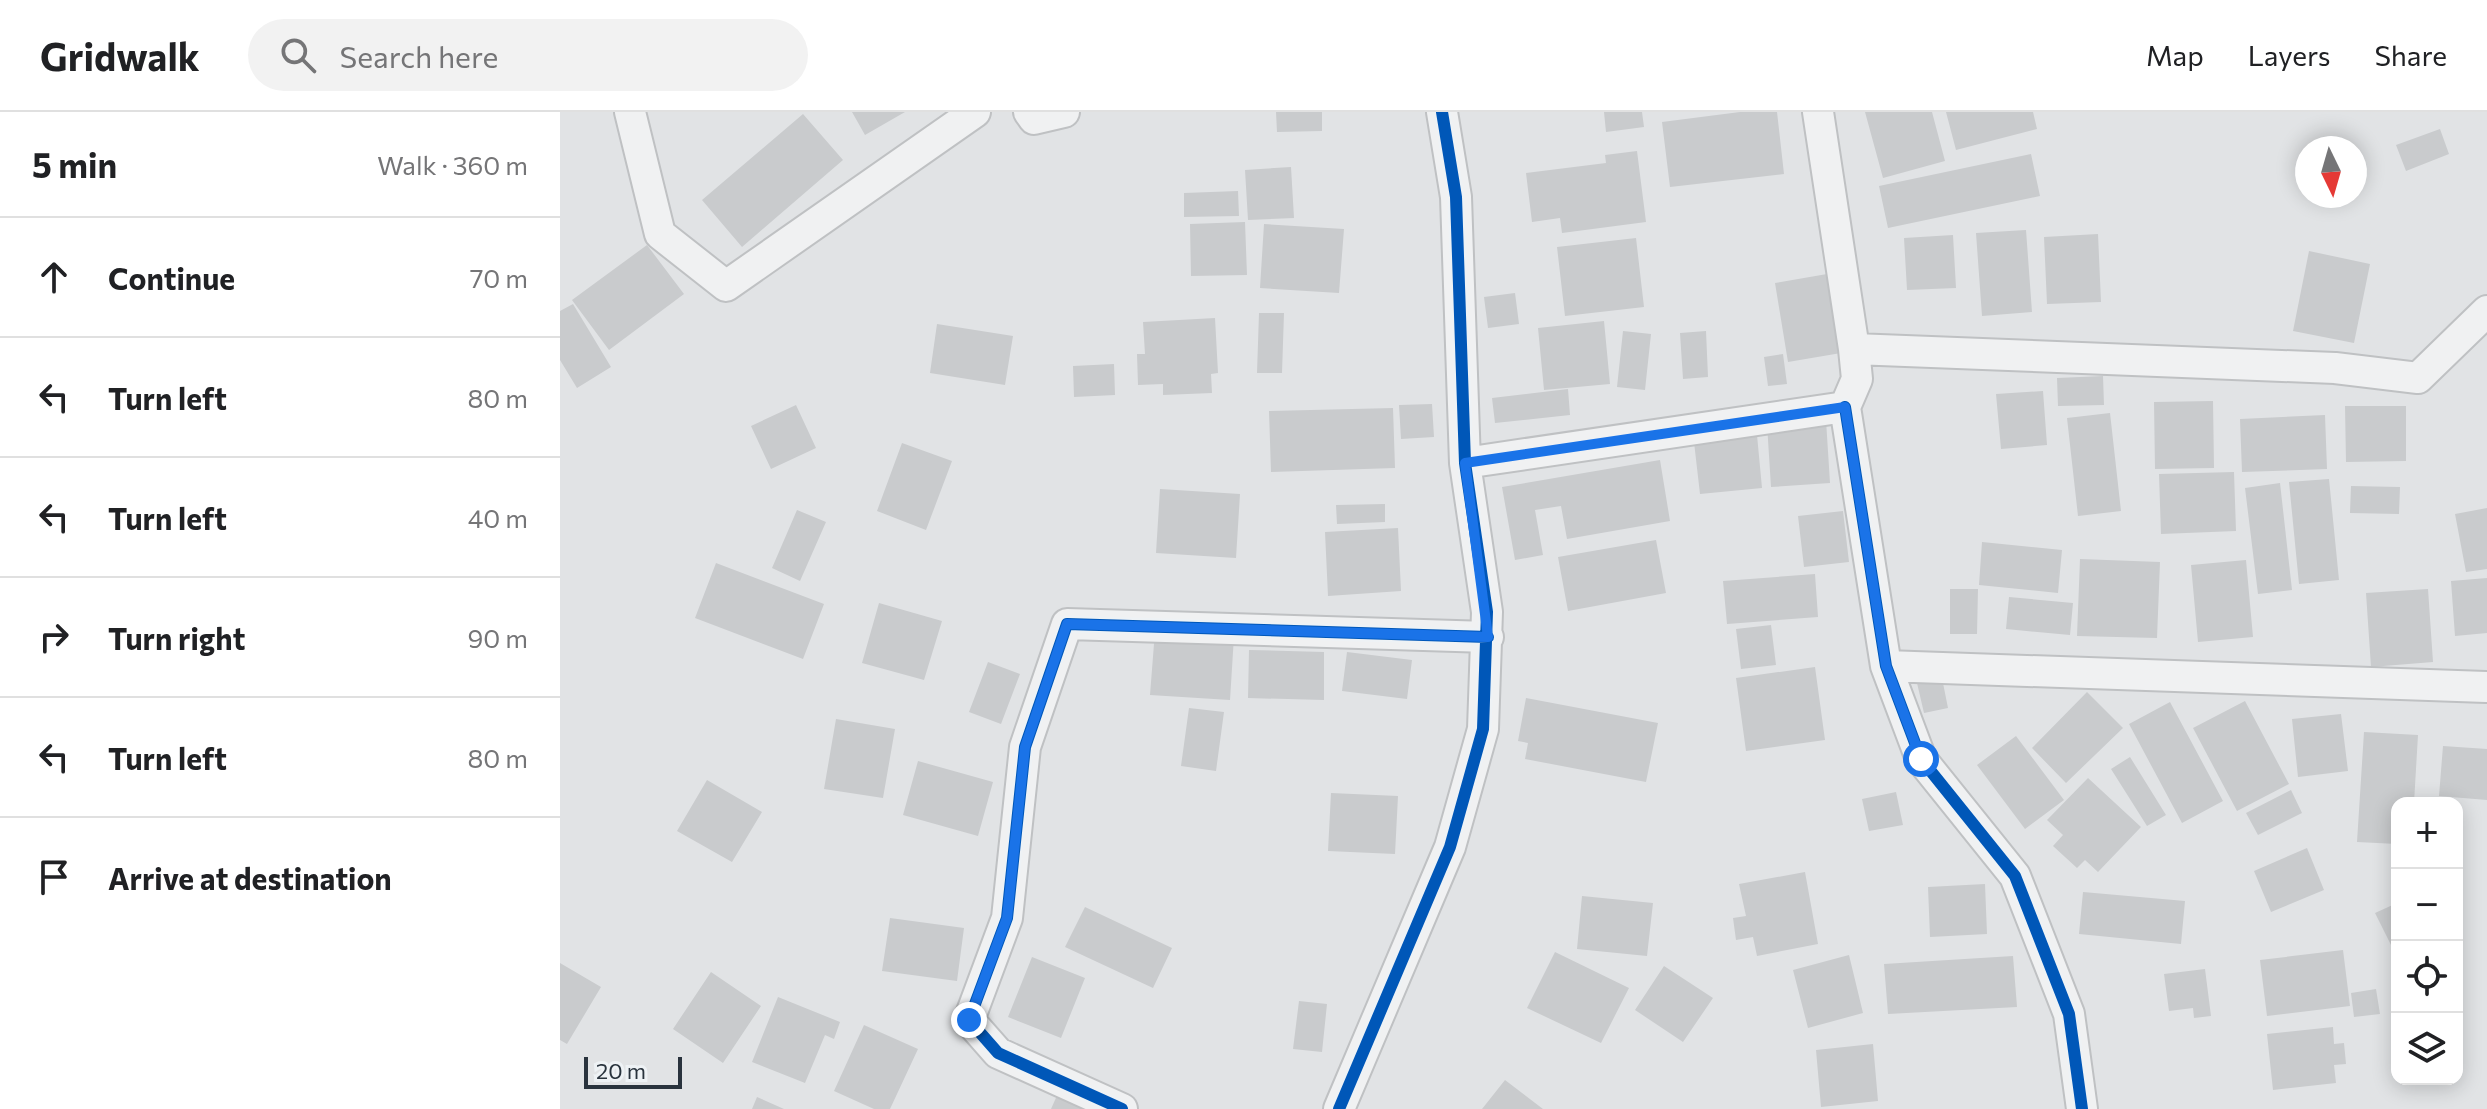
<!DOCTYPE html>
<html lang="en">
<head>
<meta charset="utf-8">
<style>
	:root { --surface:#fff; --page:#f2f2f2; --text:#202124; --muted:#757577; --line:#e0e0e0 }
	body { margin:0; font-family:Commissioner,sans-serif; background:var(--page); color:var(--text) }
	.controls { position:absolute; right:24px; bottom:24px; display:grid; overflow:hidden; border-radius:16px; box-shadow:0 4px 20px #0003 }
	.controls button { width:72px; height:72px; display:grid; place-items:center; padding:0; border:0; border-bottom:2px solid var(--line); background:var(--surface); color:var(--text); font:40px sans-serif }
	.compass { position:absolute; left:1735px; top:24px; width:72px; height:72px; border-radius:50%; background:var(--surface); box-shadow:0 4px 20px #0003; rotate:175deg }
	.scale { position:absolute; left:24px; bottom:20px; width:98px; box-sizing:border-box; padding-left:8px; border:4px solid #29333d; border-top:0; font-size:22px; line-height:28px; white-space:nowrap; color:#29333d; -webkit-text-stroke:6px #eef2f5; paint-order:stroke }
	.stop { position:absolute; width:24px; height:24px; margin:-18px; border:6px solid #1a73e8; border-radius:50%; background:#fff }
	.stop.end { background:#1a73e8; border-color:#fff; box-shadow:0 2px 8px #0008 }
	.list { margin:0; padding:0; list-style:none }
	h2 { display:flex; justify-content:space-between; align-items:center; height:104px; margin:0; padding:0 32px; font-size:34px }
	h2 small { font-size:26px; font-weight:400; color:var(--muted) }
	.list li { display:grid; grid-template-columns:52px 1fr auto; gap:24px; align-items:center; box-sizing:border-box; height:120px; padding:0 32px; border-top:2px solid var(--line) }
	.list b { display:block; font-size:30px; white-space:nowrap }
	.list em { font-size:26px; font-style:normal; color:var(--muted) }
	.icon { flex:none; width:44px; height:44px; fill:none; stroke:currentColor; stroke-width:2; stroke-linecap:round; stroke-linejoin:round }
	.map { position:relative; flex:none; width:1927px; height:997px; overflow:hidden }
	header { display:flex; align-items:center; gap:48px; box-sizing:border-box; height:112px; padding:0 40px; background:var(--surface); border-bottom:2px solid var(--line) }
	header strong { font-size:38px }
	nav { display:flex; gap:44px; margin-inline-start:auto; font-size:28px }
	.search { width:560px; height:72px; background:var(--page); display:flex; align-items:center; gap:20px; box-sizing:border-box; padding:0 28px; border-radius:44px; color:var(--muted); font-size:30px }
	main { display:flex }
	aside { flex:1; background:var(--surface) }
	.map>svg:first-child { display:block }
	.building { fill:#c9cbcd }
	.lines { fill:none; stroke-linecap:round; stroke-linejoin:round }
	.street-casing { stroke:#bfc1c3; stroke-width:34 }
	.street { stroke:#f0f1f2; stroke-width:30 }
	.cycleway-casing { stroke:#eef2f5; stroke-width:17 }
	.cycleway { stroke:#0057b8; stroke-width:12 }
	.route { stroke:#1a73e8; stroke-width:10 }
</style>
</head>
<body>
<header>
<strong>Gridwalk</strong>
<div class="search"><svg class="icon" aria-label="search" viewBox="0 0 24 24"><circle cx="10" cy="10" r="6"/><path d="M15 15l6 6"/></svg>Search here</div>
<nav><a>Map</a><a>Layers</a><a>Share</a></nav>
</header>
<main>
<aside>
<h2>5 min<small>Walk · 360 m</small></h2>
<ul class="list">
<li><svg class="icon" aria-label="ahead" viewBox="0 0 24 24"><path d="M12 20V5M6 11l6-6 6 6"/></svg><div><b>Continue</b></div><em>70 m</em></li>
<li><svg class="icon" aria-label="left" viewBox="0 0 24 24"><path d="M17 20v-9H6M10 6l-5 5 5 5"/></svg><div><b>Turn left</b></div><em>80 m</em></li>
<li><svg class="icon" aria-label="left" viewBox="0 0 24 24"><path d="M17 20v-9H6M10 6l-5 5 5 5"/></svg><div><b>Turn left</b></div><em>40 m</em></li>
<li><svg class="icon" aria-label="right" viewBox="0 0 24 24"><path d="M7 20v-9h11M14 6l5 5-5 5"/></svg><div><b>Turn right</b></div><em>90 m</em></li>
<li><svg class="icon" aria-label="left" viewBox="0 0 24 24"><path d="M17 20v-9H6M10 6l-5 5 5 5"/></svg><div><b>Turn left</b></div><em>80 m</em></li>
<li><svg class="icon" aria-label="arrive" viewBox="0 0 24 24"><path d="M6 21V4h12l-3 4 3 4H6"/></svg><div><b>Arrive at destination</b></div></li>
</ul>
</aside>
<div class="map">
<svg width="1927" height="997" viewBox="0 0 1927 997">
	<rect width="100%" height="100%" fill="#e1e3e5"/>
	<path class="building" d="M292 0H345L305 23Z
		M716 0H762V19L717 20Z
		M1044 0H1082L1084 15 1046 20Z
		M1180 0H1217L1224 62 1110 75 1102 10Z
		M1305 0H1372L1385 49 1323 66Z
		M1386 0H1473L1477 17 1396 38Z
		M243 2 283 48 182 135 142 88Z
		M1880 17 1889 42 1846 59 1836 33Z
		M1077 39 1086 110 1002 121 1000 106 972 110 966 61 1046 51 1045 43Z
		M1471 42 1480 84 1328 116 1319 74Z
		M731 55 734 106 688 108 685 58Z
		M678 79 679 104 624 105V81Z
		M685 110 687 163 631 164 630 112Z
		M704 112 784 117 779 181 700 176Z
		M1466 118 1472 200 1422 204 1416 121Z
		M1538 122 1541 190 1487 192 1484 125Z
		M1393 123 1396 176 1347 178 1344 126Z
		M1076 126 1084 195 1005 204 997 135Z
		M87 133 124 182 49 238 12 188Z
		M1749 139 1810 152 1794 231 1733 219Z
		M1267 162 1281 241 1228 250 1215 171Z
		M955 181 959 212 928 216 924 185Z
		M13 192 51 255 17 276 0 248V199Z
		M699 201H724L722 261H697Z
		M655 206 658 261 651 262 652 281 603 283V272L578 273 577 242H585L583 210Z
		M1044 209 1050 272 984 278 978 216Z
		M377 212 453 224 445 273 370 261Z
		M1063 219 1091 222 1085 278 1057 275Z
		M1146 219 1148 265 1123 267 1120 221Z
		M1223 242 1227 272 1208 274 1204 245Z
		M554 252 555 283 514 285 513 254Z
		M1543 264 1544 293 1498 294 1497 266Z
		M1008 277 1010 303 935 311 932 286Z
		M1483 279 1487 333 1441 337 1436 282Z
		M1653 289 1654 356 1595 357 1594 290Z
		M872 292 874 325 841 327 839 293Z
		M236 293 256 336 211 357 191 314Z
		M1785 294H1846V349L1786 350Z
		M833 296 835 356 711 360 709 299Z
		M1550 301 1561 399 1518 404 1507 306Z
		M1765 303 1767 357 1682 360 1680 307Z
		M1266 308 1270 371 1211 375 1207 312Z
		M1197 323 1202 376 1140 382 1134 330Z
		M342 331 392 349 366 418 317 399Z
		M1100 348 1110 409 1007 427 1001 394 975 398 983 443 955 448 942 375Z
		M1674 360 1676 419 1601 422 1599 362Z
		M1769 367 1779 468 1739 472 1729 370Z
		M1720 371 1732 478 1698 482 1685 376Z
		M1791 374 1840 375 1839 402 1790 401Z
		M600 377 680 382 676 446 596 441Z
		M825 392V410L777 412 776 393Z
		M1927 396V457L1906 460 1895 402Z
		M237 398 266 410 240 469 212 456Z
		M1283 399 1289 450 1244 455 1238 404Z
		M838 416 841 479 768 484 765 420Z
		M1096 428 1106 481 1008 499 998 445Z
		M1422 430 1502 438 1498 481 1419 473Z
		M1520 447 1600 450 1597 526 1517 524Z
		M1686 448 1693 525 1638 530 1631 453Z
		M156 451 264 492 243 547 135 506Z
		M1255 462 1258 505 1167 512 1163 469Z
		M1927 466V521L1895 524 1891 469Z
		M1390 477H1418L1417 522H1390Z
		M1868 477 1873 550 1811 555 1806 481Z
		M1449 485 1513 491 1510 523 1446 517Z
		M319 491 382 509 364 568 302 551Z
		M1211 513 1216 553 1181 557 1176 517Z
		M595 519 674 524 670 588 590 583Z
		M689 538 764 540V588L688 586Z
		M787 540 852 548 847 587 782 579Z
		M428 550 460 562 441 612 409 600Z
		M1255 555 1265 628 1186 639 1176 566Z
		M1382 566 1388 596 1364 601 1357 571Z
		M1527 580 1563 616 1506 671 1472 636Z
		M966 586 1098 611 1086 670 965 647 968 631 958 629Z
		M1685 589 1729 672 1677 699 1633 616Z
		M1610 590 1663 689 1622 711 1569 612Z
		M629 596 664 600 656 659 621 654Z
		M1781 602 1788 659 1738 665 1732 607Z
		M276 607 335 617 323 686 264 677Z
		M1804 620 1858 623 1854 691H1837V732L1797 730Z
		M1456 624 1504 688 1465 717 1417 653Z
		M1883 634 1927 637V688L1879 684Z
		M1570 645 1606 703 1587 714 1551 657Z
		M358 649 433 670 418 724 343 703Z
		M1528 666 1581 715 1538 760 1525 748 1517 756 1493 734 1503 723 1487 708Z
		M147 668 202 700 172 750 117 719Z
		M1731 678 1742 701 1698 723 1686 701Z
		M1336 680 1343 713 1309 719 1302 687Z
		M771 681 838 684 835 742 768 739Z
		M1747 736 1764 778 1711 800 1694 759Z
		M1245 760 1258 832 1197 844 1193 825 1176 828 1173 806 1186 804 1179 772Z
		M1425 772 1427 822 1370 825 1368 775Z
		M1523 780 1625 789 1621 832 1519 822Z
		M1022 784 1093 791 1087 844 1017 837Z
		M1837 791V845L1815 801Z
		M525 795 612 836 593 876 505 835Z
		M330 806 404 816 397 869 322 859Z
		M1783 838 1790 894 1707 904 1700 848Z
		M995 840 1069 876 1041 931 967 896Z
		M1289 843 1303 901 1248 916 1233 858Z
		M1453 844 1457 895 1328 902 1324 852Z
		M472 845 525 866 501 926 448 905Z
		M0 851 41 875 7 932 0 928Z
		M1104 854 1153 886 1123 930 1075 898Z
		M1645 857 1651 904 1634 906 1633 896 1609 899 1604 862Z
		M151 860 201 894 163 951 113 917Z
		M1816 877 1820 902 1794 905 1791 881Z
		M218 885 280 910 274 927 265 923 245 971 192 950Z
		M739 889 767 892 762 940 733 937Z
		M304 913 358 937 330 997H314L274 979Z
		M1773 915 1774 932 1784 931 1786 952 1774 953 1776 971 1713 978 1707 922Z
		M1313 932 1318 989 1261 995 1256 938Z
		M945 968 983 997H922Z
		M499 979 538 997H491Z
		M197 985 224 997H192Z"/>
	<g class="lines">
		<g class="street-casing">
			<path id="street" d="M70 0 100 122 166 174 415 0
				M469 0 474 7 504 0
				M1294 237 1775 256 1858 266 1927 199
				M1285 295 1326 554 1361 647 1455 764 1509 902 1522 997
				M905 351 1285 295 1297 267 1294 237 1258 0
				M1326 554 1926 575
				M562 997 438 941 409 908 447 806 465 635 507 512 928 525
				M779 997 890 735 923 617 927 500 905 351 896 85 882 0"/>
		</g>
		<use href="#street" class="street"/>
		<g class="cycleway-casing">
			<path id="cycleway" d="M1285 295 1326 554 1361 647 1455 764 1509 902 1522 997
				M562 997 438 941 409 908 447 806 465 635 507 512 928 525
				M779 997 890 735 923 617 927 500 905 351 896 85 882 0"/>
		</g>
		<use href="#cycleway" class="cycleway"/>
	</g>
	<g class="lines">
		<path class="route" d="M409 908 447 806 465 635 507 512 928 525 905 351 1285 295 1326 554 1361 647"/>
	</g>
</svg>
<div class="controls">
<button>+</button>
<button>−</button>
<button><svg class="icon" aria-label="locate" viewBox="0 0 24 24"><circle cx="12" cy="12" r="6"/><path d="M12 2v4M12 18v4M2 12h4M18 12h4"/></svg></button>
<button><svg class="icon" aria-label="layers" viewBox="0 0 24 24"><path d="M12 4l9 5-9 5-9-5zM3 14l9 5 9-5"/></svg></button>
</div>
<svg class="compass" viewBox="-18 -18 36 36"><path d="M0-13l5 13h-10z" fill="#e53935"/><path d="M0 13l5-13h-10z" fill="#757577"/></svg>
<div class="scale">20 m</div>
<div class="stop" style="left:1361px;top:647px"></div>
<div class="stop end" style="left:409px;top:908px"></div>
</div>
</main>
</body>
</html>
